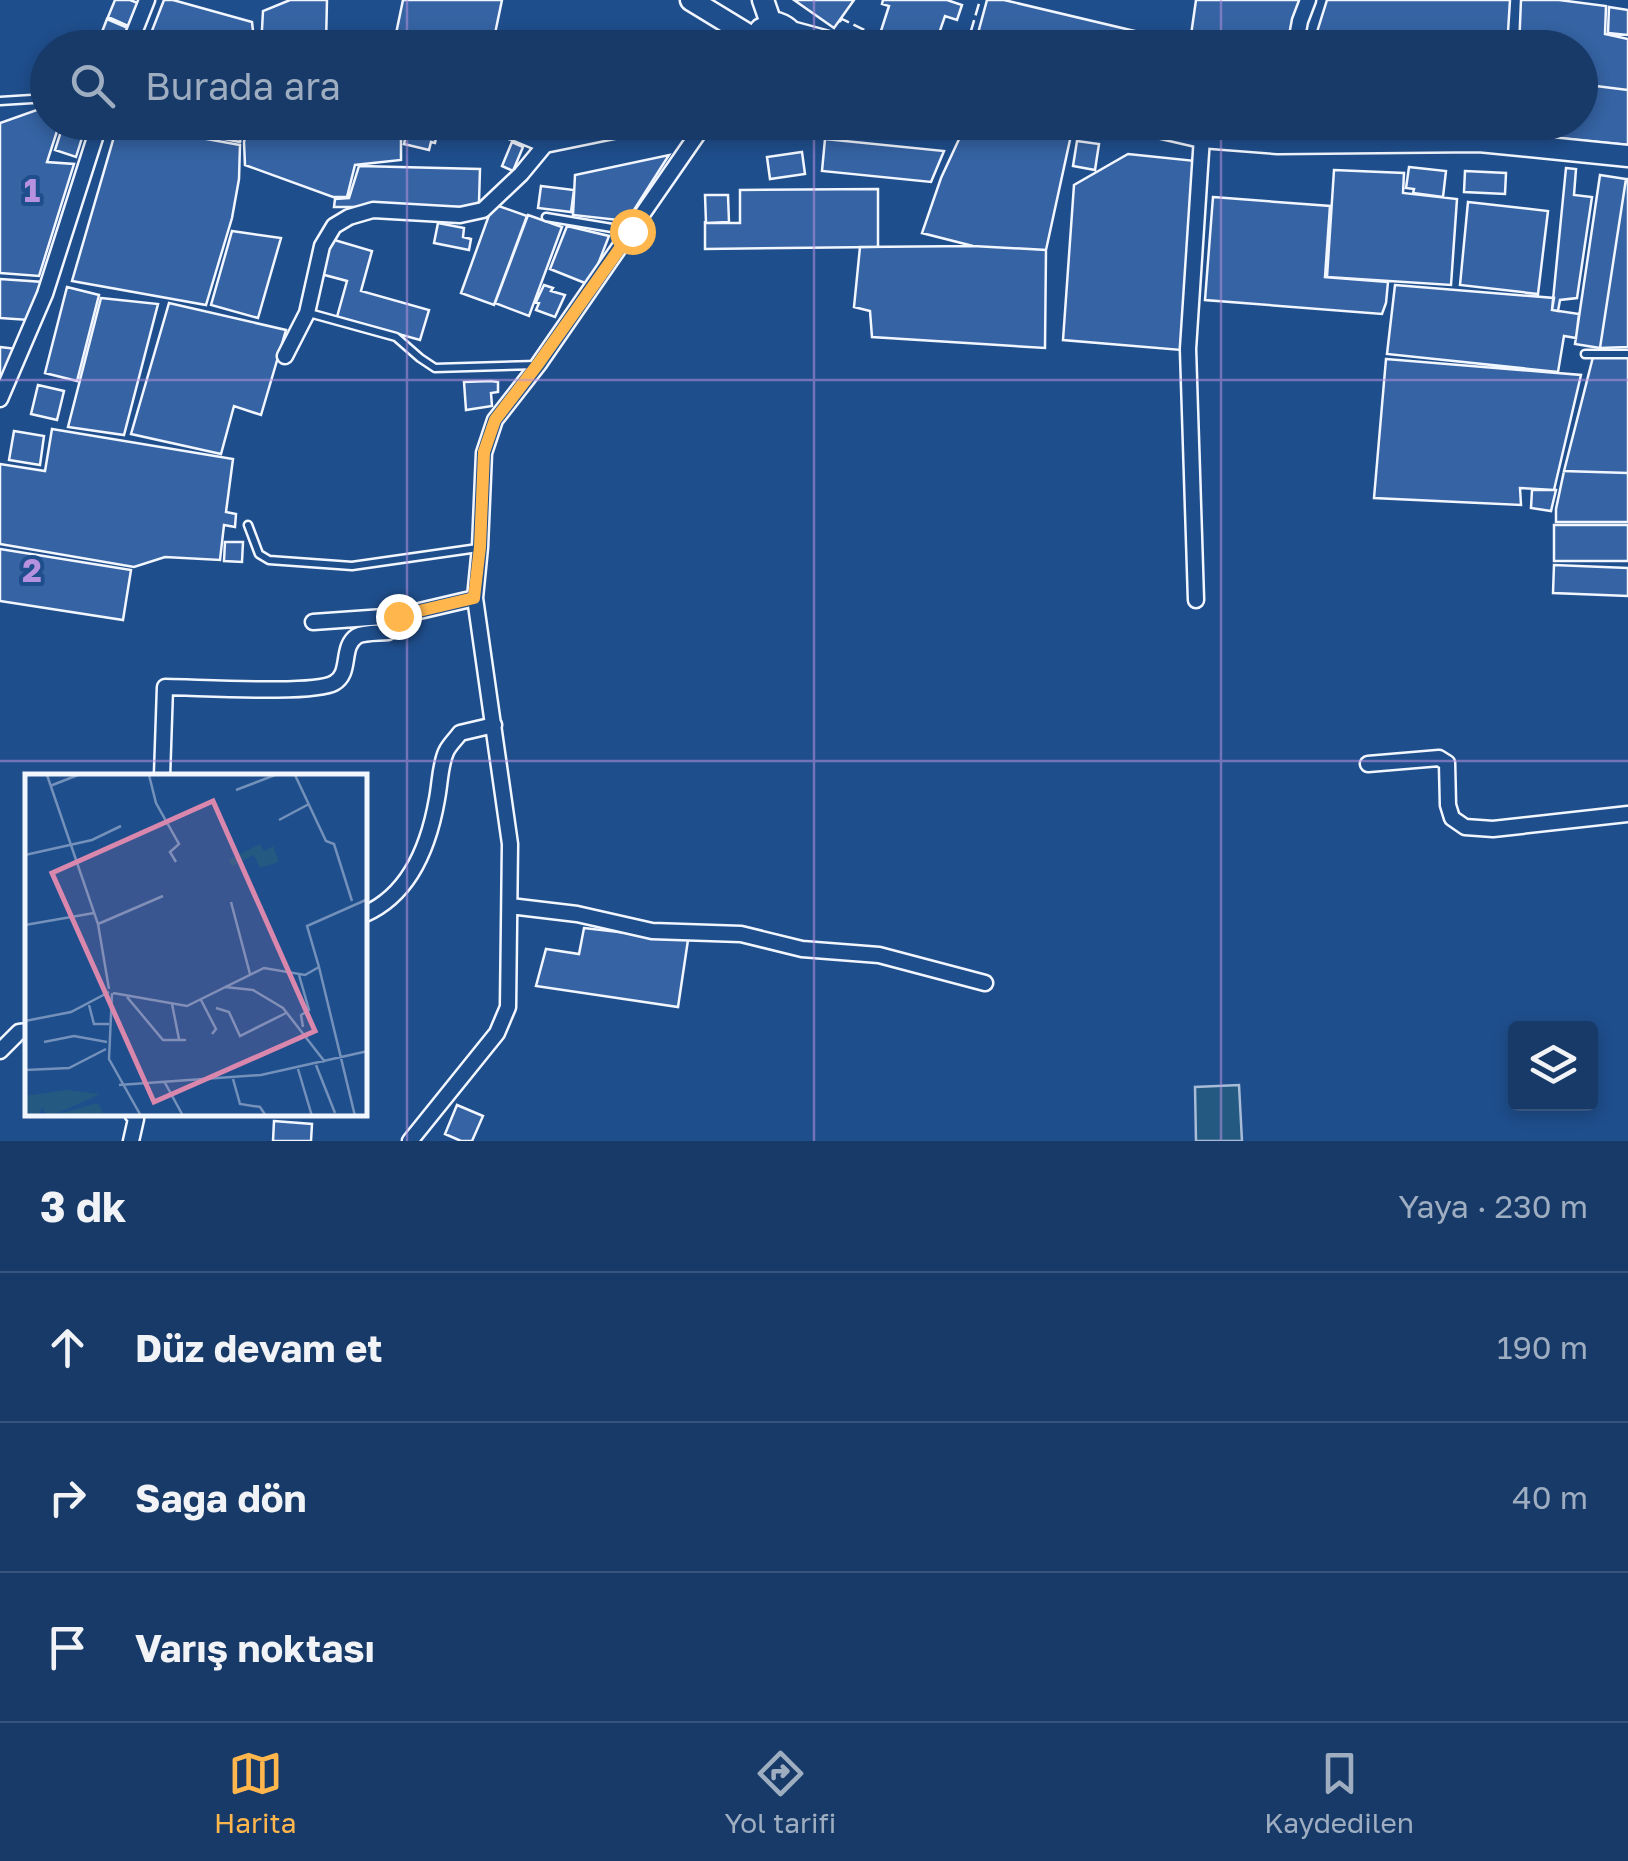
<!DOCTYPE html>
<html lang="tr">
<head>
<meta charset="utf-8">
<style>
	:root { --surface:#173a69; --page:#20416f; --text:#f1f3f6; --muted:#9eadc0; --line:#36547d; --accent:#ffb74d }
	body { margin:0; font-family:"Golos Text",sans-serif; background:var(--page); color:var(--text) }
	.controls { position:absolute; right:30px; bottom:30px; display:grid; overflow:hidden; border-radius:10px; box-shadow:0 5px 15px #0003 }
	.controls button { width:90px; height:90px; display:grid; place-items:center; padding:0; border:0; border-bottom:2px solid var(--line); background:var(--surface); color:var(--text); font:50px sans-serif }
	.stop { position:absolute; width:30px; height:30px; margin:-22px; border:8px solid #ffb74d; border-radius:50%; background:#fff }
	.stop.end { background:#ffb74d; border-color:#fff; box-shadow:0 2px 10px #0008 }
	.list { margin:0; padding:0; list-style:none }
	h2 { display:flex; justify-content:space-between; align-items:center; height:130px; margin:0; padding:0 40px; font-size:42px }
	h2 small { font-size:32px; font-weight:400; color:var(--muted) }
	.list li { display:grid; grid-template-columns:65px 1fr auto; gap:30px; align-items:center; box-sizing:border-box; height:150px; padding:0 40px; border-top:2px solid var(--line) }
	.list b { display:block; font-size:38px; white-space:nowrap }
	.list em { font-size:32px; font-style:normal; color:var(--muted) }
	.icon { flex:none; width:55px; height:55px; fill:none; stroke:currentColor; stroke-width:2; stroke-linecap:round; stroke-linejoin:round }
	.map { position:relative; flex:none; width:1628px; height:1141px; overflow:hidden }
	.search { position:absolute; background:var(--surface); box-shadow:0 5px 15px #0003; left:30px; right:30px; top:30px; height:110px; display:flex; align-items:center; gap:25px; box-sizing:border-box; padding:0 35px; border-radius:55px; color:var(--muted); font-size:38px }
	.sheet { height:580px; background:var(--surface) }
	nav { display:flex; justify-content:space-around; align-items:center; box-sizing:border-box; height:140px; border-top:2px solid var(--line); background:var(--surface); font-size:28px; color:var(--muted) }
	nav a { display:grid; justify-items:center; gap:5px }
	nav .on { color:var(--accent) }
	.map>svg:first-child { display:block }
	.green { fill:#245a82; stroke:#a8bbd7; stroke-width:2.5 }
	.building { fill:#3563a3; stroke:#f2f6ff; stroke-width:2.5 }
	.lines { fill:none; stroke-linecap:round; stroke-linejoin:round }
	.lane-casing { stroke:#f2f6ff; stroke-width:11 }
	.street-casing { stroke:#f2f6ff; stroke-width:19 }
	.secondary-casing { stroke:#f2f6ff; stroke-width:25 }
	.lane { stroke:#1f4e8c; stroke-width:6 }
	.street { stroke:#1f4e8c; stroke-width:14 }
	.secondary { stroke:#1f4e8c; stroke-width:20 }
	.fence { stroke:#f2f6ff; stroke-width:2.5; stroke-dasharray:12 5; stroke-linecap:butt }
	.route { stroke:#ffb74d; stroke-width:12 }
	.grid { fill:none; stroke:#b691df; stroke-width:2.5; stroke-opacity:0.55 }
	.inset-road { fill:none; stroke:#7391ba; stroke-width:2.5 }
	.view { fill:#da87ad; fill-opacity:0.15; stroke:#da87ad; stroke-width:5 }
	.inset-edge { fill:none; stroke:#f2f6ff; stroke-width:5 }
	.grid-label { font-size:32px; text-anchor:middle; font-weight:bold; fill:#b691df; stroke:#1f4e8c; stroke-width:8; stroke-linejoin:round; paint-order:stroke }
</style>
</head>
<body>
<div class="map">
<svg width="1628" height="1141" viewBox="0 0 1628 1141">
	<rect width="100%" height="100%" fill="#1f4e8c"/>
	<path class="green" d="M1239 1085 1242 1141H1196L1195 1087Z"/>
	<path class="building" d="M115 0H130L138 3 128 26 108 17Z
		M164 0H173L252 22 255 48 146 46Z
		M290 0H327L326 44 328 48H261L263 11Z
		M403 0H502L492 48H393Z
		M794 0H854L834 28Z
		M883 0H947L962 5 957 20 945 16 934 48H911L879 37 889 6 882 4Z
		M987 0H1004L1143 33 1139 48H974Z
		M1196 0H1302L1291 48H1260L1191 35Z
		M1327 0H1510L1507 48H1312Z
		M1521 0H1559L1606 6 1605 34 1628 39V90L1580 84V48H1519Z
		M1609 7 1628 10V35L1608 33Z
		M107 19 128 28 120 48H111L98 42Z
		M1143 33 1222 48H1139Z
		M499 37 564 48H496Z
		M1580 84 1628 90V145L1558 138 1559 122H1580Z
		M48 106V122H60L47 162 74 164 39 276 0 273V123Z
		M64 122H87L76 157 55 150Z
		M136 122H244L240 142Z
		M249 122H401V160L355 165 347 197H333L245 165 244 142Z
		M403 122H439L435 143 431 142 429 150 404 144 407 131 401 129Z
		M528 122H550L547 135 526 129Z
		M741 122H779L743 132Z
		M967 122H1062L1073 126 1046 250 973 246 922 233 941 178Z
		M1209 122H1256L1255 131Z
		M1309 122H1466V130L1309 135Z
		M118 123 240 145 239 179 232 218 206 305 72 281Z
		M825 139 944 151 931 182 822 171Z
		M1077 141 1099 144 1095 170 1073 166Z
		M512 142 523 147 513 171 502 166Z
		M802 152 805 174 770 179 767 157Z
		M1128 154 1196 161 1181 350 1063 340 1074 185Z
		M669 155 627 221 573 215 575 175Z
		M359 166 480 169 479 202 470 207H334L335 199 349 198Z
		M1409 167 1446 171 1443 197 1413 193 1414 189 1406 188Z
		M1566 168 1576 169 1574 195 1592 197 1577 298 1560 300 1558 311 1552 310Z
		M1334 170 1404 173 1403 193 1457 199 1451 285 1327 277Z
		M1465 171 1506 173 1505 194 1464 192Z
		M1600 175 1626 179 1600 348 1575 344Z
		M1626 179H1628V347L1600 348Z
		M541 186 574 190 571 212 538 208Z
		M878 189V247L705 249V221L706 223H740V190Z
		M705 195H728L729 222 706 223Z
		M1213 197 1330 206 1325 277 1388 282 1386 303 1382 314 1205 300Z
		M1468 202 1548 211 1538 294 1460 285Z
		M493 204 527 216 494 305 461 293Z
		M528 215 562 227 529 316 495 303Z
		M438 223 464 228 463 237 471 239 469 250 434 243Z
		M567 226 609 236 590 285 550 269Z
		M232 231 281 238 258 318 211 305Z
		M331 239 372 251 361 291 429 310 420 340 337 317 347 281 321 274Z
		M973 246 1046 250 1045 348 872 337 870 311 854 307 860 247Z
		M0 279 43 282 29 320 0 318Z
		M544 285 553 288 551 291 565 295 555 317 536 310 539 303 536 302Z
		M1395 285 1554 298 1552 310 1579 314 1576 338 1564 336 1558 372 1387 354Z
		M67 287 99 295 77 381 45 373Z
		M101 298 158 304 124 435 68 427Z
		M169 303 286 330 261 415 234 406 221 454 131 434Z
		M0 347 17 349 0 388Z
		M1593 357H1628V473L1564 471Z
		M1386 359 1581 375 1554 490 1520 488 1521 505 1374 498Z
		M491 381 498 382V392L491 393 492 406 466 410 464 382Z
		M38 385 64 391 57 420 31 414Z
		M52 429 233 459 226 512 236 514 235 527 224 525 220 560 165 557 134 567 0 544V464L45 471Z
		M14 431 44 436 40 465 9 460Z
		M1564 471 1628 473V522H1556V509Z
		M1532 490H1556L1551 511 1531 508Z
		M1554 525H1628V561H1554Z
		M225 542H243L242 562 224 561Z
		M0 549 131 570 123 620 0 601Z
		M1554 565 1628 568V596L1553 593Z
		M584 928 688 940 678 1007 536 986 546 949 579 954Z
		M457 1105 483 1116 472 1141H461L445 1134Z
		M274 1121 312 1124 311 1141H273Z"/>
	<g class="lines">
		<g class="lane-casing">
			<path id="lane" d="M0 101 48 98
				M546 217 630 231
				M309 313 396 337 420 358 435 368 537 365
				M1585 354H1628
				M248 525 259 554 269 560 352 566 478 548"/>
		</g>
		<g class="street-casing">
			<path id="street" d="M128 48 147 0
				M1295 48 1300 21 1308 0
				M489 122 545 145
				M1278 143 1281 122
				M285 356 307 313 322 246 334 226 349 217 373 210 460 215 483 210 521 174 545 145 657 122
				M0 399 45 294 100 122
				M1196 600 1188 349 1202 137
				M313 622 398 616 475 598
				M1368 764 1439 758 1447 763 1448 805 1452 818 1465 827 1493 829 1628 814
				M162 776 165 687C196 687 313 695 334 683 352 673 340 647 357 636 365 632 379 633 388 632L398 616
				M510 906 577 914 652 931 741 934 802 949 879 955 985 983
				M365 914C410 894 429 845 437 799 440 784 440 765 446 752 449 745 456 739 460 733L494 725
				M0 1051 19 1032 28 1031
				M131 1141 136 1119 132 1114
				M410 1141 497 1033 508 1007 510 844 475 598 480 547 484 453 495 420 538 365 706 122"/>
		</g>
		<g class="secondary-casing">
			<path id="secondary" d="M691 0 755 39
				M763 0 771 23
				M791 32 850 48
				M756 48 755 39 761 29 777 23C789 27 796 34 794 48
				M1137 122 1202 137 1278 143 1479 141 1628 156"/>
		</g>
		<use href="#lane" class="lane"/>
		<use href="#street" class="street"/>
		<use href="#secondary" class="secondary"/>
		<path class="fence" d="M839 22 842 19 879 37
			M966 48 980 0"/>
	</g>
	<g class="lines">
		<path class="route" d="M398 616 474 598 480 547 484 452 495 420 538 364 632 231"/>
	</g>
	<path class="grid" d="M407 0V48M814 0V48M1221 0V48M407 122V1141M814 122V1141M1221 122V1141M0 380H1628M0 761H1628"/>
	<g transform="translate(25 774)">
		<rect width="342" height="342" fill="#1f4e8c"/>
		<path d="M235 70 239 77 248 72 254 88 235 94 229 81 207 92 204 86ZM41 316 75 320 29 341 73 329 78 339 22 342 17 333 14 341 0 342V322Z" fill="#245a82"/>
		<path class="inset-road" d="M22 1 73 150 84 215M124 1 131 29 154 70 145 78 151 88M270 1 301 67 309 70 327 127M25 12 53 1M211 16 250 1M254 46 284 30M0 81 67 66 96 52M206 128 225 200M73 150 138 122M0 151 69 139M294 193 330 342M274 201 284 236 276 241 278 253M200 213 228 216 258 234 300 288M87 219 84 285 116 342M88 219 162 232 239 194 280 201 294 193 282 152 343 125M102 223 138 266H161M176 226 191 255 187 260M147 230 154 265M64 231 69 250H84M191 234 204 238 215 262 261 239M0 247 46 238 84 218M19 268 49 262 82 268M291 291 310 339M273 295 287 342M0 296 44 294 81 275M208 305 215 330 235 333 241 342M139 307 157 340M94 311 236 301 343 277"/>
		<path class="view" d="M188 27 290 257 129 328 27 99Z"/>
		<rect width="342" height="342" class="inset-edge"/>
	</g>
	<g class="grid-label">
		<text x="32" y="202">1</text>
		<text x="32" y="582">2</text>
	</g>
</svg>
<div class="controls">
<button><svg class="icon" aria-label="layers" viewBox="0 0 24 24"><path d="M12 4l9 5-9 5-9-5zM3 14l9 5 9-5"/></svg></button>
</div>
<div class="stop" style="left:632px;top:231px"></div>
<div class="stop end" style="left:398px;top:616px"></div>
<div class="search"><svg class="icon" aria-label="search" viewBox="0 0 24 24"><circle cx="10" cy="10" r="6"/><path d="M15 15l6 6"/></svg>Burada ara</div>
</div>
<section class="sheet">
<h2>3 dk<small>Yaya · 230 m</small></h2>
<ul class="list">
<li><svg class="icon" aria-label="ahead" viewBox="0 0 24 24"><path d="M12 20V5M6 11l6-6 6 6"/></svg><div><b>Düz devam et</b></div><em>190 m</em></li>
<li><svg class="icon" aria-label="right" viewBox="0 0 24 24"><path d="M7 20v-9h11M14 6l5 5-5 5"/></svg><div><b>Sağa dön</b></div><em>40 m</em></li>
<li><svg class="icon" aria-label="arrive" viewBox="0 0 24 24"><path d="M6 21V4h12l-3 4 3 4H6"/></svg><div><b>Varış noktası</b></div></li>
</ul>
</section>
<nav>
<a class="on"><svg class="icon" aria-label="map" viewBox="0 0 24 24"><path d="M3 6l6-2 6 2 6-2v14l-6 2-6-2-6 2zM9 4v14M15 6v14"/></svg>Harita</a>
<a><svg class="icon" aria-label="directions" viewBox="0 0 24 24"><path d="M12 3l9 9-9 9-9-9zM9 14v-3h6M13 9l2 2-2 2"/></svg>Yol tarifi</a>
<a><svg class="icon" aria-label="saved" viewBox="0 0 24 24"><path d="M7 4h10v16l-5-4-5 4z"/></svg>Kaydedilen</a>
</nav>
</body>
</html>
